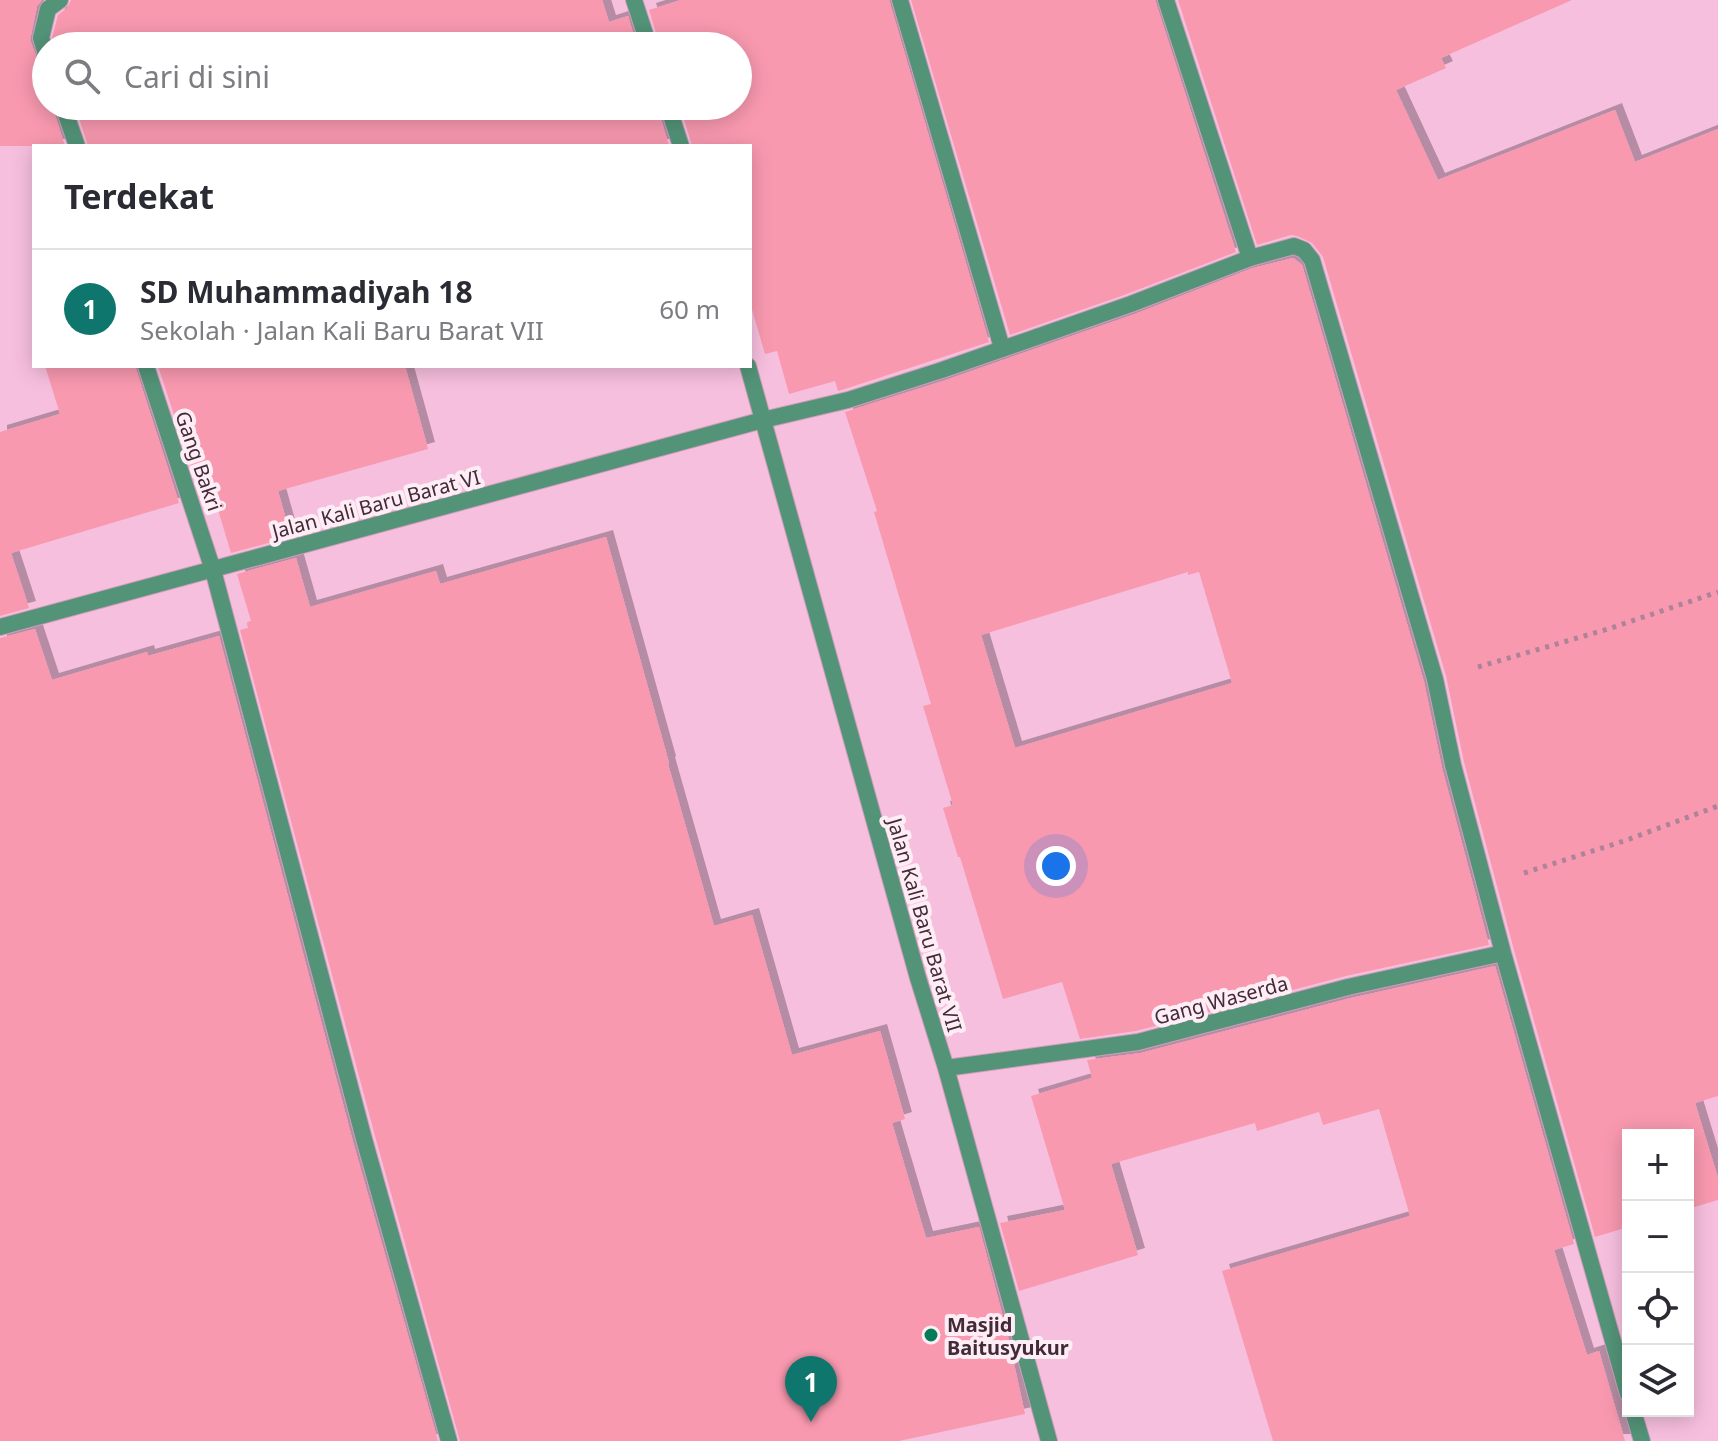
<!DOCTYPE html>
<html lang="id">
<head>
<meta charset="utf-8">
<style>
	:root { --surface:#fff; --page:#f2f2f3; --text:#2b2b33; --muted:#7c7c81; --line:#e1e1e2; --accent:#0f766e }
	body { margin:0; font-family:"Noto Sans",sans-serif; background:var(--page); color:var(--text) }
	.controls { position:absolute; right:24px; bottom:24px; display:grid; overflow:hidden; border-radius:0px; box-shadow:0 4px 20px #0003 }
	.controls button { width:72px; height:72px; display:grid; place-items:center; padding:0; border:0; border-bottom:2px solid var(--line); background:var(--surface); color:var(--text); font:40px sans-serif }
	.you { position:absolute; left:1056px; top:866px; width:28px; height:28px; margin:-20px; border:6px solid #fff; border-radius:50%; background:#1a73e8; box-shadow:0 0 0 12px #1a73e833 }
	.badge { display:grid; place-items:center; width:52px; height:52px; border-radius:50%; background:var(--accent); color:#fff; font-size:26px; font-weight:700 }
	.pin { position:absolute; translate:-50% -66px; filter:drop-shadow(0 2px 4px #0008) }
	.pin::after { content:''; position:absolute; top:42px; width:28px; height:24px; background:inherit; clip-path:polygon(0 0,100% 0,50% 100%) }
	.list { margin:0; padding:0; list-style:none }
	h2 { display:flex; justify-content:space-between; align-items:center; height:104px; margin:0; padding:0 32px; font-size:34px }
	h2 small { font-size:26px; font-weight:400; color:var(--muted) }
	.list li { display:grid; grid-template-columns:52px 1fr auto; gap:24px; align-items:center; box-sizing:border-box; height:120px; padding:0 32px; border-top:2px solid var(--line) }
	.list b { display:block; font-size:30px; white-space:nowrap }
	.list p { margin:0; font-size:26px; white-space:nowrap; color:var(--muted) }
	.list em { font-size:26px; font-style:normal; color:var(--muted) }
	.icon { flex:none; width:44px; height:44px; fill:none; stroke:currentColor; stroke-width:2; stroke-linecap:round; stroke-linejoin:round }
	.map { position:relative; flex:none; width:1718px; height:1441px; overflow:hidden }
	.search { position:absolute; background:var(--surface); box-shadow:0 4px 20px #0003; left:32px; top:32px; width:720px; height:88px; display:flex; align-items:center; gap:20px; box-sizing:border-box; padding:0 28px; border-radius:44px; color:var(--muted); font-size:30px }
	.panel { position:absolute; background:var(--surface); box-shadow:0 4px 20px #0003; left:32px; top:144px; width:720px; height:224px; border-radius:0px }
	.map>svg:first-child { display:block }
	.building { fill:#f999b0; fill-rule:evenodd; filter:url(#shadow) }
	.lines { fill:none; stroke-linecap:round; stroke-linejoin:round }
	.street-casing { stroke:#cf9eb9; stroke-width:18 }
	.path { stroke:#ad839a; stroke-width:5; stroke-dasharray:4 6; stroke-linecap:butt }
	.street { stroke:#539479; stroke-width:16 }
	.poi-dot { fill:#087c59; stroke:#ffedf6; stroke-width:3 }
	.labels { text-anchor:middle; dominant-baseline:central; stroke-width:8; stroke-linejoin:round; paint-order:stroke }
	.street-label { font-size:20px; fill:#412b37; stroke:#ffedf6 }
	.poi-label { font-size:20px; font-weight:bold; fill:#412b37; stroke:#ffedf6; text-anchor:start }
</style>
</head>
<body>
<div class="map">
<svg width="1718" height="1441" viewBox="0 0 1718 1441">
	<defs>
		<filter id="shadow"><feDropShadow dx="7" dy="-7" stdDeviation="0" flood-color="#0004"/></filter>
	</defs>
	<rect width="100%" height="100%" fill="#f7bfde"/>
	<path class="building" d="M0 0H42L37 6 30 40 38 61 46 65V106H52L65 146H0Z
		M71 0H602L609 22 628 16 637 46H55L52 38 58 15 67 8Z
		M681 0H889L989 342 845 389 838 391 835 381 789 394 777 351 765 354 750 303V146H692L680 106H738V46H660L649 10Z
		M911 0H1155L1236 252 1127 294 1010 335Z
		M1178 0H1572L1441 58 1446 68 1396 90 1438 180 1615 110 1635 162 1718 129V1096L1695 1103 1718 1178V1200L1688 1209V1135H1628V1227L1595 1237 1514 950 1464 762 1446 676 1323 257 1312 243 1297 236 1291 235 1257 245Z
		M75 106H657L669 146H88Z
		M1293 258 1302 265 1424 682 1442 768 1489 945 1346 976 1136 1031 1080 1039 1062 982 1003 999 960 857H958L943 808 953 805 923 706 931 704 874 512 877 511 845 412 946 380 1135 314 1253 268ZM1188 572V575L1199 572 1232 683 1015 748 981 635Z
		M45 366H135L179 503 11 553 29 608 0 616V432L60 414Z
		M158 366H405L428 449 278 491 291 537 231 553 213 493 201 497Z
		M606 537 669 763 668 764 714 926 752 915 792 1055 880 1031 905 1119 892 1123 926 1238 979 1227 1007 1332 1025 1414 899 1441H460L375 1136 240 630 248 628 247 622 251 621 237 574 296 558 310 607 436 571 440 584Z
		M35 629 52 680 147 652 148 656 219 636 353 1142 438 1441H0V638Z
		M1495 966 1574 1244 1554 1250 1587 1355 1599 1351 1625 1441H1273L1222 1271 1410 1216 1379 1109 1323 1125 1319 1112 1257 1131 1255 1123 1111 1164 1138 1255 1019 1291 1000 1223 1065 1210 1031 1096 1092 1078 1087 1060 1141 1053 1351 998Z"/>
	<g class="lines">
		<g class="street-casing">
			<path id="street" d="M634 0 649 46
				M900 0 1002 348
				M1166 0 1250 258
				M46 54 41 38 48 9 60 0
				M63 106 77 146
				M668 106 681 146
				M146 366 213 570 364 1139 449 1441
				M748 366 918 978 946 1068 1049 1441
				M0 627 763 420 848 400 942 370 1131 304 1250 258 1294 246 1304 250 1312 260 1435 679 1453 765 1503 953 1628 1394
				M946 1068 1138 1042 1348 987 1503 953
				M1633 1411 1642 1441"/>
		</g>
		<path class="path" d="M1478 667 1608 629 1718 592
			M1524 873 1627 840 1718 806"/>
		<use href="#street" class="street"/>
	</g>
	<circle class="poi-dot" cx="931" cy="1335" r="8"/>
	<g class="labels">
		<g class="street-label">
			<text transform="translate(199 461) rotate(71)">Gang Bakri</text>
			<text transform="translate(376 504) rotate(-15)">Jalan Kali Baru Barat VI</text>
			<text transform="translate(925 925) rotate(74)">Jalan Kali Baru Barat VII</text>
			<text transform="translate(1221 1000) rotate(-15)">Gang Waserda</text>
		</g>
		<g class="poi-label">
			<text x="947" y="1324">Masjid<tspan x="947" dy="23">Baitusyukur</tspan></text>
		</g>
	</g>
</svg>
<div class="controls">
<button>+</button>
<button>−</button>
<button><svg class="icon" aria-label="locate" viewBox="0 0 24 24"><circle cx="12" cy="12" r="6"/><path d="M12 2v4M12 18v4M2 12h4M18 12h4"/></svg></button>
<button><svg class="icon" aria-label="layers" viewBox="0 0 24 24"><path d="M12 4l9 5-9 5-9-5zM3 14l9 5 9-5"/></svg></button>
</div>
<div class="you"></div>
<div class="pin badge" style="left:811px;top:1422px">1</div>
<div class="search"><svg class="icon" aria-label="search" viewBox="0 0 24 24"><circle cx="10" cy="10" r="6"/><path d="M15 15l6 6"/></svg>Cari di sini</div>
<section class="panel">
<h2>Terdekat<small></small></h2>
<ul class="list">
<li><span class="badge">1</span><div><b>SD Muhammadiyah 18</b><p>Sekolah · Jalan Kali Baru Barat VII</p></div><em>60 m</em></li>
</ul>
</section>
</div>
</body>
</html>
